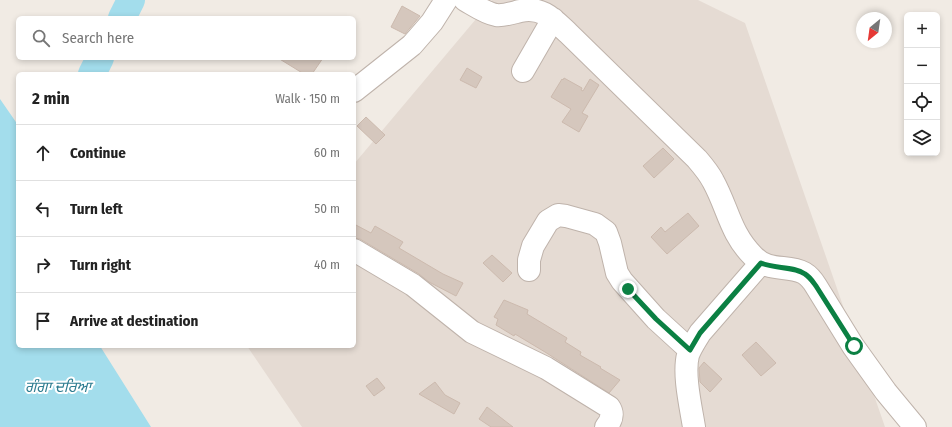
<!DOCTYPE html>
<html lang="en">
<head>
<meta charset="utf-8">
<style>
	:root { --surface:#fff; --page:#f6f6f6; --text:#222; --muted:#767676; --line:#e0e0e0 }
	body { margin:0; font-family:"Fira Sans Condensed","Noto Sans Gurmukhi",sans-serif; background:var(--page); color:var(--text) }
	.controls { position:absolute; right:12px; top:12px; display:grid; overflow:hidden; border-radius:6px; box-shadow:0 2px 6px #0003 }
	.controls button { width:36px; height:36px; display:grid; place-items:center; padding:0; border:0; border-bottom:1px solid var(--line); background:var(--surface); color:var(--text); font:20px sans-serif }
	.compass { position:absolute; left:856px; top:12px; width:36px; height:36px; border-radius:50%; background:var(--surface); box-shadow:0 2px 6px #0003; rotate:209deg }
	.stop { position:absolute; width:12px; height:12px; margin:-9px; border:3px solid #0b8043; border-radius:50%; background:#fff }
	.stop.end { background:#0b8043; border-color:#fff; box-shadow:0 1px 4px #0008 }
	.list { margin:0; padding:0; list-style:none }
	h2 { display:flex; justify-content:space-between; align-items:center; height:52px; margin:0; padding:0 16px; font-size:17px }
	h2 small { font-size:13px; font-weight:400; color:var(--muted) }
	.list li { display:grid; grid-template-columns:26px 1fr auto; gap:12px; align-items:center; box-sizing:border-box; height:56px; padding:0 16px; border-top:1px solid var(--line) }
	.list b { display:block; font-size:15px; white-space:nowrap }
	.list em { font-size:13px; font-style:normal; color:var(--muted) }
	.icon { flex:none; width:22px; height:22px; fill:none; stroke:currentColor; stroke-width:2; stroke-linecap:round; stroke-linejoin:round }
	.map { position:relative; flex:none; width:952px; height:427px; overflow:hidden }
	.search { position:absolute; background:var(--surface); box-shadow:0 2px 6px #0003; left:16px; top:16px; width:340px; height:44px; display:flex; align-items:center; gap:10px; box-sizing:border-box; padding:0 14px; border-radius:6px; color:var(--muted); font-size:15px }
	.panel { position:absolute; background:var(--surface); box-shadow:0 2px 6px #0003; left:16px; top:72px; width:340px; height:276px; border-radius:6px }
	.map>svg:first-child { display:block }
	.residential { fill:#e5dbd3 }
	.water { fill:#a3ddec }
	.lines { fill:none; stroke-linecap:round; stroke-linejoin:round }
	.river { stroke:#a3ddec; stroke-width:28 }
	.building { fill:#d5c7bd; stroke:#ccbaae }
	.minor-casing { stroke:#bfb3ab; stroke-width:24 }
	.minor { stroke:#fff; stroke-width:22 }
	.route { stroke:#0b8043; stroke-width:5 }
	.labels { text-anchor:middle; dominant-baseline:central; stroke-width:4; stroke-linejoin:round; paint-order:stroke }
	.water-label { font-size:15px; font-style:italic; fill:#2f7d91; stroke:#fff }
</style>
</head>
<body>
<div class="map">
<svg width="952" height="427" viewBox="0 0 952 427">
	<rect width="100%" height="100%" fill="#f1ebe4"/>
	<path class="residential" d="M492 0H698L745 23 885 427H302L247 346H354V164Z"/>
	<path class="water" d="M0 99 18 125V346H100L151 427H0Z"/>
	<g class="lines">
		<path class="river" d="M122 18 131 0
			M92 74 100 58"/>
	</g>
	<path class="building" d="M402 6 420 16 405 34 391 27Z
		M278 58H323L312 74H304Z
		M467 68 482 77 476 88 460 80Z
		M564 78 582 88 581 90 583 91 590 79 599 85 582 113 588 116 579 132 562 122 571 109 551 97 562 79 563 80Z
		M366 117 385 135 376 144 357 126Z
		M663 148 674 159 654 178 643 166Z
		M688 213 699 226 667 254 651 237 661 227 665 232Z
		M354 224 371 233 375 226 403 242 399 248 443 274 463 283 456 296 429 282 419 274 360 239 354 238Z
		M492 255 512 273 503 282 483 263Z
		M504 300 528 310 527 314 567 338 565 342 581 352 580 355 601 367 600 368 620 380 609 393 545 352 515 334 514 336 496 325 498 319 494 317Z
		M756 342 776 363 761 376 742 355Z
		M704 362 722 379 710 392 700 382 699 368Z
		M377 378 385 388 374 396 366 386Z
		M435 382 445 395 460 403 454 414 419 394Z
		M487 407 513 427H491L479 419Z"/>
	<g class="lines">
		<g class="minor-casing">
			<path id="minor" d="M465 0C474 5 485 13 496 15 504 16 512 13 520 11 542 6 553 19 568 33L697 159C703 166 709 173 713 181 728 208 730 233 753 256 769 273 787 264 804 273 809 276 813 281 816 286L853 346 886 392 915 427
				M523 71 553 19
				M354 91 412 45 432 22 446 0
				M354 250 413 285 472 332 546 368 609 407C614 414 611 421 606 427
				M529 270V260L533 246 548 221 558 215 566 216 595 224 606 232 610 243 617 273 622 281 656 319 690 350
				M694 427C691 408 683 374 688 355 691 347 696 340 700 333L761 263"/>
		</g>
		<use href="#minor" class="minor"/>
	</g>
	<g class="lines">
		<path class="route" d="M628 289 656 319 690 350 700 333 761 263C774 269 794 266 805 274 810 277 813 282 816 286L854 346"/>
	</g>
	<g class="labels">
		<g class="water-label">
			<text x="58" y="387">ਗੰਗਾ ਦਰਿਆ</text>
		</g>
	</g>
</svg>
<div class="controls">
<button>+</button>
<button>−</button>
<button><svg class="icon" aria-label="locate" viewBox="0 0 24 24"><circle cx="12" cy="12" r="6"/><path d="M12 2v4M12 18v4M2 12h4M18 12h4"/></svg></button>
<button><svg class="icon" aria-label="layers" viewBox="0 0 24 24"><path d="M12 4l9 5-9 5-9-5zM3 14l9 5 9-5"/></svg></button>
</div>
<svg class="compass" viewBox="-18 -18 36 36"><path d="M0-13l5 13h-10z" fill="#e53935"/><path d="M0 13l5-13h-10z" fill="#767676"/></svg>
<div class="stop" style="left:854px;top:346px"></div>
<div class="stop end" style="left:628px;top:289px"></div>
<div class="search"><svg class="icon" aria-label="search" viewBox="0 0 24 24"><circle cx="10" cy="10" r="6"/><path d="M15 15l6 6"/></svg>Search here</div>
<section class="panel">
<h2>2 min<small>Walk · 150 m</small></h2>
<ul class="list">
<li><svg class="icon" aria-label="ahead" viewBox="0 0 24 24"><path d="M12 20V5M6 11l6-6 6 6"/></svg><div><b>Continue</b></div><em>60 m</em></li>
<li><svg class="icon" aria-label="left" viewBox="0 0 24 24"><path d="M17 20v-9H6M10 6l-5 5 5 5"/></svg><div><b>Turn left</b></div><em>50 m</em></li>
<li><svg class="icon" aria-label="right" viewBox="0 0 24 24"><path d="M7 20v-9h11M14 6l5 5-5 5"/></svg><div><b>Turn right</b></div><em>40 m</em></li>
<li><svg class="icon" aria-label="arrive" viewBox="0 0 24 24"><path d="M6 21V4h12l-3 4 3 4H6"/></svg><div><b>Arrive at destination</b></div></li>
</ul>
</section>
</div>
</body>
</html>
